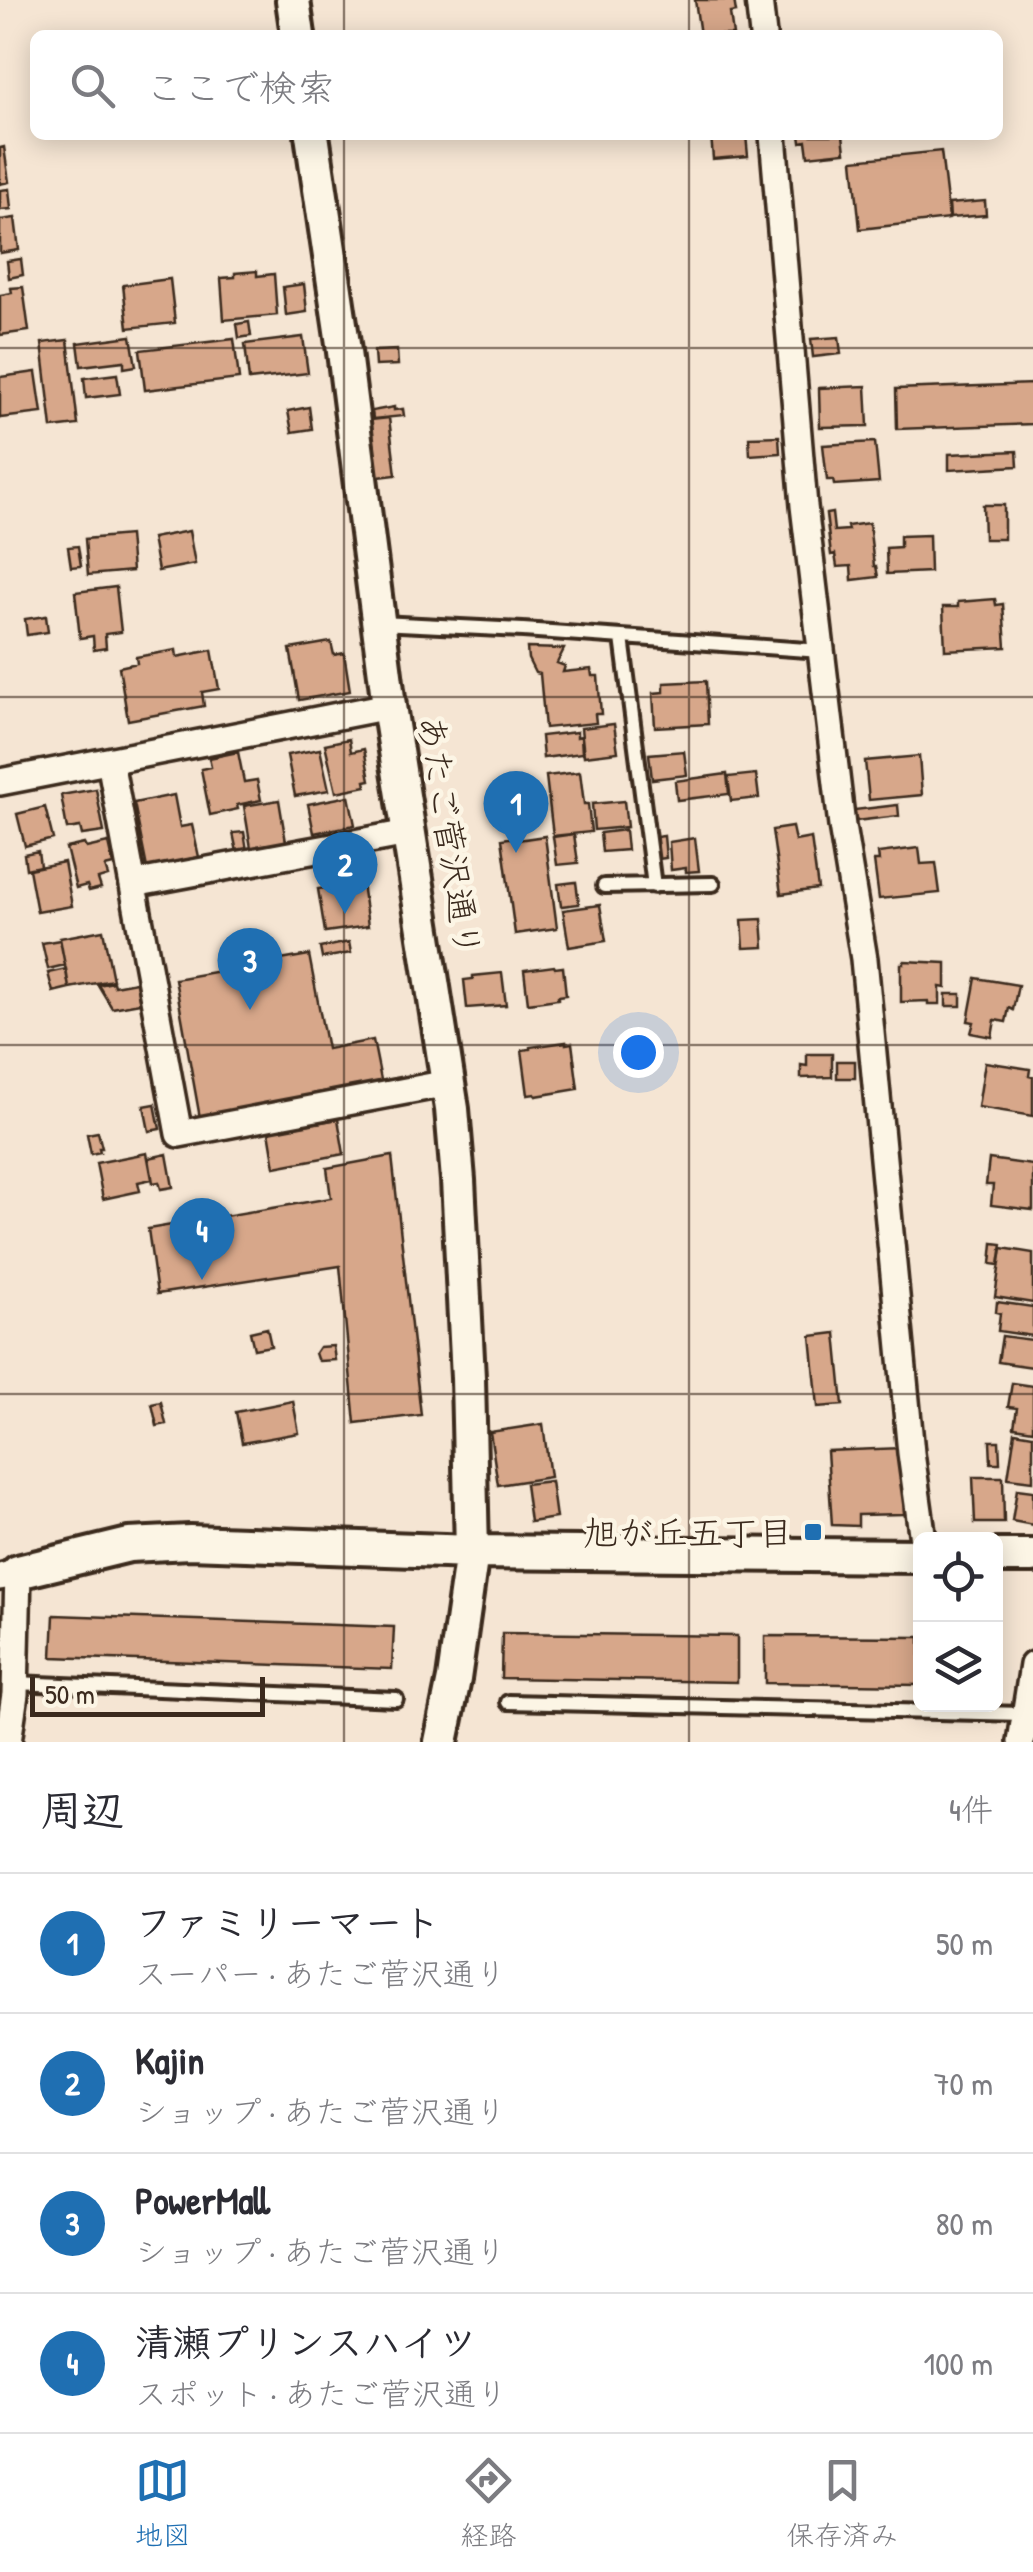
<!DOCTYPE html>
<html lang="ja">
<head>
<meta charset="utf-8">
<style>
	:root { --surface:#fff; --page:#f2f2f3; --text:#2b2b33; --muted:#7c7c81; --line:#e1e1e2; --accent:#1f6fb2 }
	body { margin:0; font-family:"Patrick Hand","Klee One",sans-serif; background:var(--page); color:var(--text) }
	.controls { position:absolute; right:30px; bottom:30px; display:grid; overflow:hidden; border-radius:15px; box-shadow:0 5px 25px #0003 }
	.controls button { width:90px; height:90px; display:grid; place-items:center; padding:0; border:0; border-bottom:2px solid var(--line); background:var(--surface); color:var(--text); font:50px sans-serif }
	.scale { position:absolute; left:30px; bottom:25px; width:235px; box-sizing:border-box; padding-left:10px; border:5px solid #3b2a1e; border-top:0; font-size:28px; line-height:35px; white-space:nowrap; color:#3b2a1e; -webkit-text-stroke:8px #fcf5e5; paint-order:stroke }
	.you { position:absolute; left:638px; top:1052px; width:35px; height:35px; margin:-25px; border:8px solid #fff; border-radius:50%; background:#1a73e8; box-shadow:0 0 0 15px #1a73e833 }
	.badge { display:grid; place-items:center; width:65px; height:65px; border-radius:50%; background:var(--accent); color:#fff; font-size:32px; font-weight:700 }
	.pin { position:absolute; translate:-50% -82px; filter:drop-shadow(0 2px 5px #0008) }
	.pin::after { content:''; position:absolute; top:52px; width:35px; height:30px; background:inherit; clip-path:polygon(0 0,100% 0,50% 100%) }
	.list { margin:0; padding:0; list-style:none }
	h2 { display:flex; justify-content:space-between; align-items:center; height:130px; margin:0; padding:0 40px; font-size:42px }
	h2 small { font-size:32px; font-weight:400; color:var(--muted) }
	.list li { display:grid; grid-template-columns:65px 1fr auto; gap:30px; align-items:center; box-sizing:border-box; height:140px; padding:0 40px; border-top:2px solid var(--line) }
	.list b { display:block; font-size:38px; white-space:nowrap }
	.list p { margin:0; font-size:32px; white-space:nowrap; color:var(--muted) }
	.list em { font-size:32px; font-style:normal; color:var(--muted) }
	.icon { flex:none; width:55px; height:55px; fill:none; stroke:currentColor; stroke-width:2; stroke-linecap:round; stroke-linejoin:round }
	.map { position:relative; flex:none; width:1033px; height:1742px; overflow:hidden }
	.search { position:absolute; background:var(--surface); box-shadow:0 5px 25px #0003; left:30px; right:30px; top:30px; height:110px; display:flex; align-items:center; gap:25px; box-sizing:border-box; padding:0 35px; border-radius:15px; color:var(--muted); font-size:38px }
	.sheet { height:690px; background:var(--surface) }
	nav { display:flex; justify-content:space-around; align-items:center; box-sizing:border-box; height:140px; border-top:2px solid var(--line); background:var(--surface); font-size:28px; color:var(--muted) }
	nav a { display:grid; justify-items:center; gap:5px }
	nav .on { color:var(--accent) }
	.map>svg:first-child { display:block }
	.building { fill:#d7a78a; stroke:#3b2a1e; stroke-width:2.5 }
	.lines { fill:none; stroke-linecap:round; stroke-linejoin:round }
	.service-casing { stroke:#3b2a1e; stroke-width:20 }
	.minor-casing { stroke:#3b2a1e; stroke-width:32 }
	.tertiary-casing { stroke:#3b2a1e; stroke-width:40 }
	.service { stroke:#fcf5e5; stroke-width:12 }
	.minor { stroke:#fcf5e5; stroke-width:25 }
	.tertiary { stroke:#fcf5e5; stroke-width:32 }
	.grid { fill:none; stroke:#3b2a1e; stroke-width:2.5; stroke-opacity:0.55 }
	.poi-dot { fill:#1f6fb2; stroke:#fcf5e5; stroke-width:4 }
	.labels { text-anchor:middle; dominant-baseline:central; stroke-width:9; stroke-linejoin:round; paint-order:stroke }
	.street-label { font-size:35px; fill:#3b2a1e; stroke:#fcf5e5 }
	.poi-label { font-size:35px; fill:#3b2a1e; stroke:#fcf5e5; text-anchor:end }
</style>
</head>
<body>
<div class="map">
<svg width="1033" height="1742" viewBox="0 0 1033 1742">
	<rect width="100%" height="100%" fill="#f5e5d3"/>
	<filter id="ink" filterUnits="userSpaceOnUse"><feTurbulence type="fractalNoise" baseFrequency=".01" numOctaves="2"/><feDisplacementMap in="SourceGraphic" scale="20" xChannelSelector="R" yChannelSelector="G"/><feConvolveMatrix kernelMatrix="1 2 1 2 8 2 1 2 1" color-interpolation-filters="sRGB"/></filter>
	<g filter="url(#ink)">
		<path class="building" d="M695 0H734L736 12 730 13 733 35H700Z
			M711 135H746L748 156 713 159Z
			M800 135H843L845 152 808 156 806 141 801 142Z
			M4 147 9 182 0 184V148Z
			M941 151 949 219 860 229 853 160Z
			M9 189 11 209 0 210V190Z
			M985 201 986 215 950 218 949 204Z
			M15 218 19 250 0 253V220Z
			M21 259 23 275 9 278 7 261Z
			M257 271V276L274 274 277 315 224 320 221 278 235 277V273Z
			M170 279 175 323 128 328 123 285Z
			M304 284 307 312 286 315 283 287Z
			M23 287 29 331 0 335V295L12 293 11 288Z
			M249 322 251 336 239 338 237 324Z
			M131 336 136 366 124 368V361L81 366 78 343Z
			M303 337 308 373 249 380 245 344Z
			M839 337 841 354 813 357 811 339Z
			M234 339 239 379 145 390 140 350Z
			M68 340 78 425 52 428 42 343Z
			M397 350 398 365 375 366 374 351Z
			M36 372 42 413 0 418V377Z
			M117 374 120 394 86 398 84 378Z
			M1033 384V424L897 429 896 389Z
			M866 386 868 426 820 427 819 388Z
			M309 407 312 429 292 432 288 411Z
			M394 407V410L403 409 404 416 373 419 372 411Z
			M389 418 396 475 378 477 371 420Z
			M779 436 780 453 750 455 749 437Z
			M875 442 879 482 834 485 833 480H827L823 445Z
			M1017 451 1018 466 949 470V454Z
			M983 505H1004V539H984Z
			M832 513 834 531 848 530 847 526 869 523 874 566H876L878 577 852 580 851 566 837 567 835 554 831 555 826 514Z
			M189 531 195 564 158 571 152 538Z
			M129 535 132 571 88 575 85 539Z
			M929 535 930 572 887 574 886 548 900 547V536Z
			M78 546 81 566 71 567 68 547Z
			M116 587 121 632 105 634 106 648 94 650 93 636 80 638 75 592Z
			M995 599 996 605 1003 604 1006 647 945 650 943 607H958V602Z
			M46 616 48 632 27 635 25 619Z
			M331 642 334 655 344 653 350 691 299 700 290 649Z
			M527 648 564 649 557 663 565 666 563 672 591 669 592 676H598L601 714H595L596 723 545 728 540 674 535 673 528 659Z
			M176 650 177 657 212 650 219 689 202 692 204 706 128 720 119 667 137 663 136 657Z
			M706 681 708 724 655 727 653 693 664 692V683Z
			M614 724 618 752 584 756 581 728Z
			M577 732V737L581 736 582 753 543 758 541 736Z
			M349 739 351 752 364 749 370 780 365 781 366 786 336 792 325 744Z
			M320 749 329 790 295 796 287 755Z
			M684 751 687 775 652 779 649 754Z
			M238 752 244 782 257 780 261 800 237 805 238 809 210 815 201 769 211 767 209 758Z
			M919 756 922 795 869 800 865 761Z
			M580 772 584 804H588L591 832 553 836 546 776Z
			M727 774 729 794 677 800 675 781Z
			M756 774 759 798 731 801 728 777Z
			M96 789 104 832 82 835 80 827 67 829 61 795Z
			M174 795 180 827 192 825 199 857 147 868 134 803Z
			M349 796 355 825 314 833 308 804Z
			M279 800 286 842 251 848 244 806Z
			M624 801 627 827 594 830 592 804Z
			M898 805 899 816 855 821 854 810Z
			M45 807 53 839 25 846 17 814Z
			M792 827 795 841 811 838 818 889 781 894 772 830Z
			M625 830 627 850 602 852 600 833Z
			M244 832 247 851 237 852 233 833Z
			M574 834 578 863 557 865 553 837Z
			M545 836 557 928 515 934 502 839 516 837 517 840Z
			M664 836 666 858 658 859 656 837Z
			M695 838 699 871 686 872V868L671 870 669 842Z
			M108 843 113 865 105 867 108 876 98 879 101 888 89 891 87 885 76 888 66 848 84 844 86 848Z
			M919 848 921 864 936 863 940 893 879 899 874 861H879L878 853Z
			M38 851 40 866 26 869 24 854Z
			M358 858 362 877 349 880 345 861Z
			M64 862 72 906 37 912 29 869Z
			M576 882 579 904 561 906 558 884Z
			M362 883 368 926 325 932 318 889Z
			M600 905 606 941 569 947 563 910Z
			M762 919 764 947 744 948 742 920Z
			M103 930 113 980 69 988 60 938Z
			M60 940 65 965 48 969 42 943Z
			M349 942 351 953 322 958 320 948Z
			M309 955 327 1049 373 1040 382 1085 200 1118 175 979Z
			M904 961 946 963V988L940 987V1004H928V1001L901 1002V964H904Z
			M554 966 555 968 563 967 566 995 558 996V999L528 1003 524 970Z
			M66 969 69 988 53 992 48 973Z
			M502 973 506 1005 467 1008 464 980 473 979V976Z
			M976 978 1018 985 1013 1010 1009 1008 1006 1022 995 1020 992 1037 971 1033 974 1022 968 1021Z
			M113 982 114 986 136 982 140 1003 112 1008 98 985Z
			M946 994H961V1006H946Z
			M566 1042V1044L572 1043 578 1089 536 1096 535 1094 528 1095 522 1050 530 1049V1047Z
			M807 1054H832V1077L801 1078V1065L807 1066Z
			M837 1061H855V1078H837Z
			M985 1062 1030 1069 1029 1076 1033 1077V1116L978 1107Z
			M155 1104 160 1129 149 1131 144 1106Z
			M338 1119 344 1154 275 1167 269 1131Z
			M98 1132 102 1148H99L100 1152 91 1154 87 1134Z
			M147 1153 152 1179 138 1182 140 1191 103 1199 96 1163Z
			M167 1154 173 1187 161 1189 159 1182 153 1183 149 1158Z
			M392 1156 421 1415 355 1423 340 1266 157 1294 148 1229 331 1198 327 1168Z
			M989 1159 1033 1165V1210L991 1205 993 1185H986Z
			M993 1243 1002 1244 999 1265 991 1264Z
			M1002 1248 1033 1253V1303L995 1297Z
			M997 1302 1033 1307V1336L998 1331 1000 1313 996 1312Z
			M267 1328 271 1346 254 1349 250 1332Z
			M836 1333 843 1405 818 1407 811 1336Z
			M1002 1336 1033 1340V1367L998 1362Z
			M333 1346 335 1360 319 1361 317 1359 315 1353 319 1347Z
			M1012 1383 1033 1386V1430L1014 1427 1017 1408 1008 1407Z
			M293 1401 299 1433 242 1443 236 1412Z
			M161 1402 166 1424 157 1426 152 1404Z
			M543 1424 550 1477 498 1485 490 1432Z
			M1015 1432 1033 1435V1481L1008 1478Z
			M990 1441H999L1000 1463H991Z
			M902 1448 904 1514 858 1515V1526L832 1525 827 1451Z
			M973 1477H1003L1004 1523H975Z
			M551 1481 556 1518 530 1522 525 1484Z
			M1017 1489 1033 1491V1525L1012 1521Z
			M54 1615 394 1627 392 1669 52 1657Z
			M502 1633 737 1636V1682L501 1678Z
			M765 1636 920 1637V1685L765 1683Z"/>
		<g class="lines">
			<g class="service-casing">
				<path id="service" d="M380 623 523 630 821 651
					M622 638 654 886
					M604 886 713 884
					M15 1683 396 1699
					M508 1702 1025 1714"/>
			</g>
			<g class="minor-casing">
				<path id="minor" d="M759 0 763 35
					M773 135 804 506 842 826 864 959 911 1453 923 1540
					M110 761 179 1134 448 1083
					M0 782 389 706
					M133 884 408 833
					M0 1577 18 1572 15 1694 8 1742
					M1021 1742 1033 1665"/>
			</g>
			<g class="tertiary-casing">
				<path id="tertiary" d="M293 0 298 35
					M312 135 343 344 389 706 452 1109 458 1180 468 1378 472 1552 454 1679 441 1742
					M996 1556H1033
					M18 1572 129 1545 190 1542 472 1552 920 1556"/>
			</g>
			<use href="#service" class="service"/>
			<use href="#minor" class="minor"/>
			<use href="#tertiary" class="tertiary"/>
		</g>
	</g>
	<path class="grid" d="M344 0V35M689 0V35M344 135V1742M689 135V1742M0 348H1033M0 697H1033M0 1045H1033M0 1394H1033"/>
	<rect class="poi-dot" x="803" y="1522" width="20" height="20" rx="5"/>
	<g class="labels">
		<g class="street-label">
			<text transform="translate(450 836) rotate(81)">あたご菅沢通り</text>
		</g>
		<g class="poi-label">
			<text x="793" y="1532">旭が丘五丁目</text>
		</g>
	</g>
</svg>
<div class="controls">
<button><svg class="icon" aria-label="locate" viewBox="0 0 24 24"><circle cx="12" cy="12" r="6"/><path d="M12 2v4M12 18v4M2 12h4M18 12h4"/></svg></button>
<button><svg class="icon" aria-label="layers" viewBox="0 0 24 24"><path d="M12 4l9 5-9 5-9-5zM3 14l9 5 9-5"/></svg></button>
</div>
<div class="scale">50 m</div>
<div class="you"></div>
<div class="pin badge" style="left:516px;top:853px">1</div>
<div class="pin badge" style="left:345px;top:914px">2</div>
<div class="pin badge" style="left:250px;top:1010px">3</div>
<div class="pin badge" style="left:202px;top:1280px">4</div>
<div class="search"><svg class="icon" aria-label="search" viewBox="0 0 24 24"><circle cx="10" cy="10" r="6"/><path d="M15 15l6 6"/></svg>ここで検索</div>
</div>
<section class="sheet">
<h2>周辺<small>4件</small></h2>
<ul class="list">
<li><span class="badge">1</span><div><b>ファミリーマート</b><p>スーパー · あたご菅沢通り</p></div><em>50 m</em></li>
<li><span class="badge">2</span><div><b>Kajin</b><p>ショップ · あたご菅沢通り</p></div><em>70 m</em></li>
<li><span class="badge">3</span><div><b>PowerMall</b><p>ショップ · あたご菅沢通り</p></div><em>80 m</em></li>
<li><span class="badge">4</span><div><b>清瀬プリンスハイツ</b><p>スポット · あたご菅沢通り</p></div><em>100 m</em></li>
</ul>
</section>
<nav>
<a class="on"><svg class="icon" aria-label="map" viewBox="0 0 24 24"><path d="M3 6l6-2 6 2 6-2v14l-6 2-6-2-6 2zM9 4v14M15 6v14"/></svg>地図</a>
<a><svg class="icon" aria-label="directions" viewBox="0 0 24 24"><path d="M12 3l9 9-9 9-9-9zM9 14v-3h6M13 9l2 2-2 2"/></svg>経路</a>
<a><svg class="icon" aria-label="saved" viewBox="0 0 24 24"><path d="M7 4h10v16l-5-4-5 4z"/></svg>保存済み</a>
</nav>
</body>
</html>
